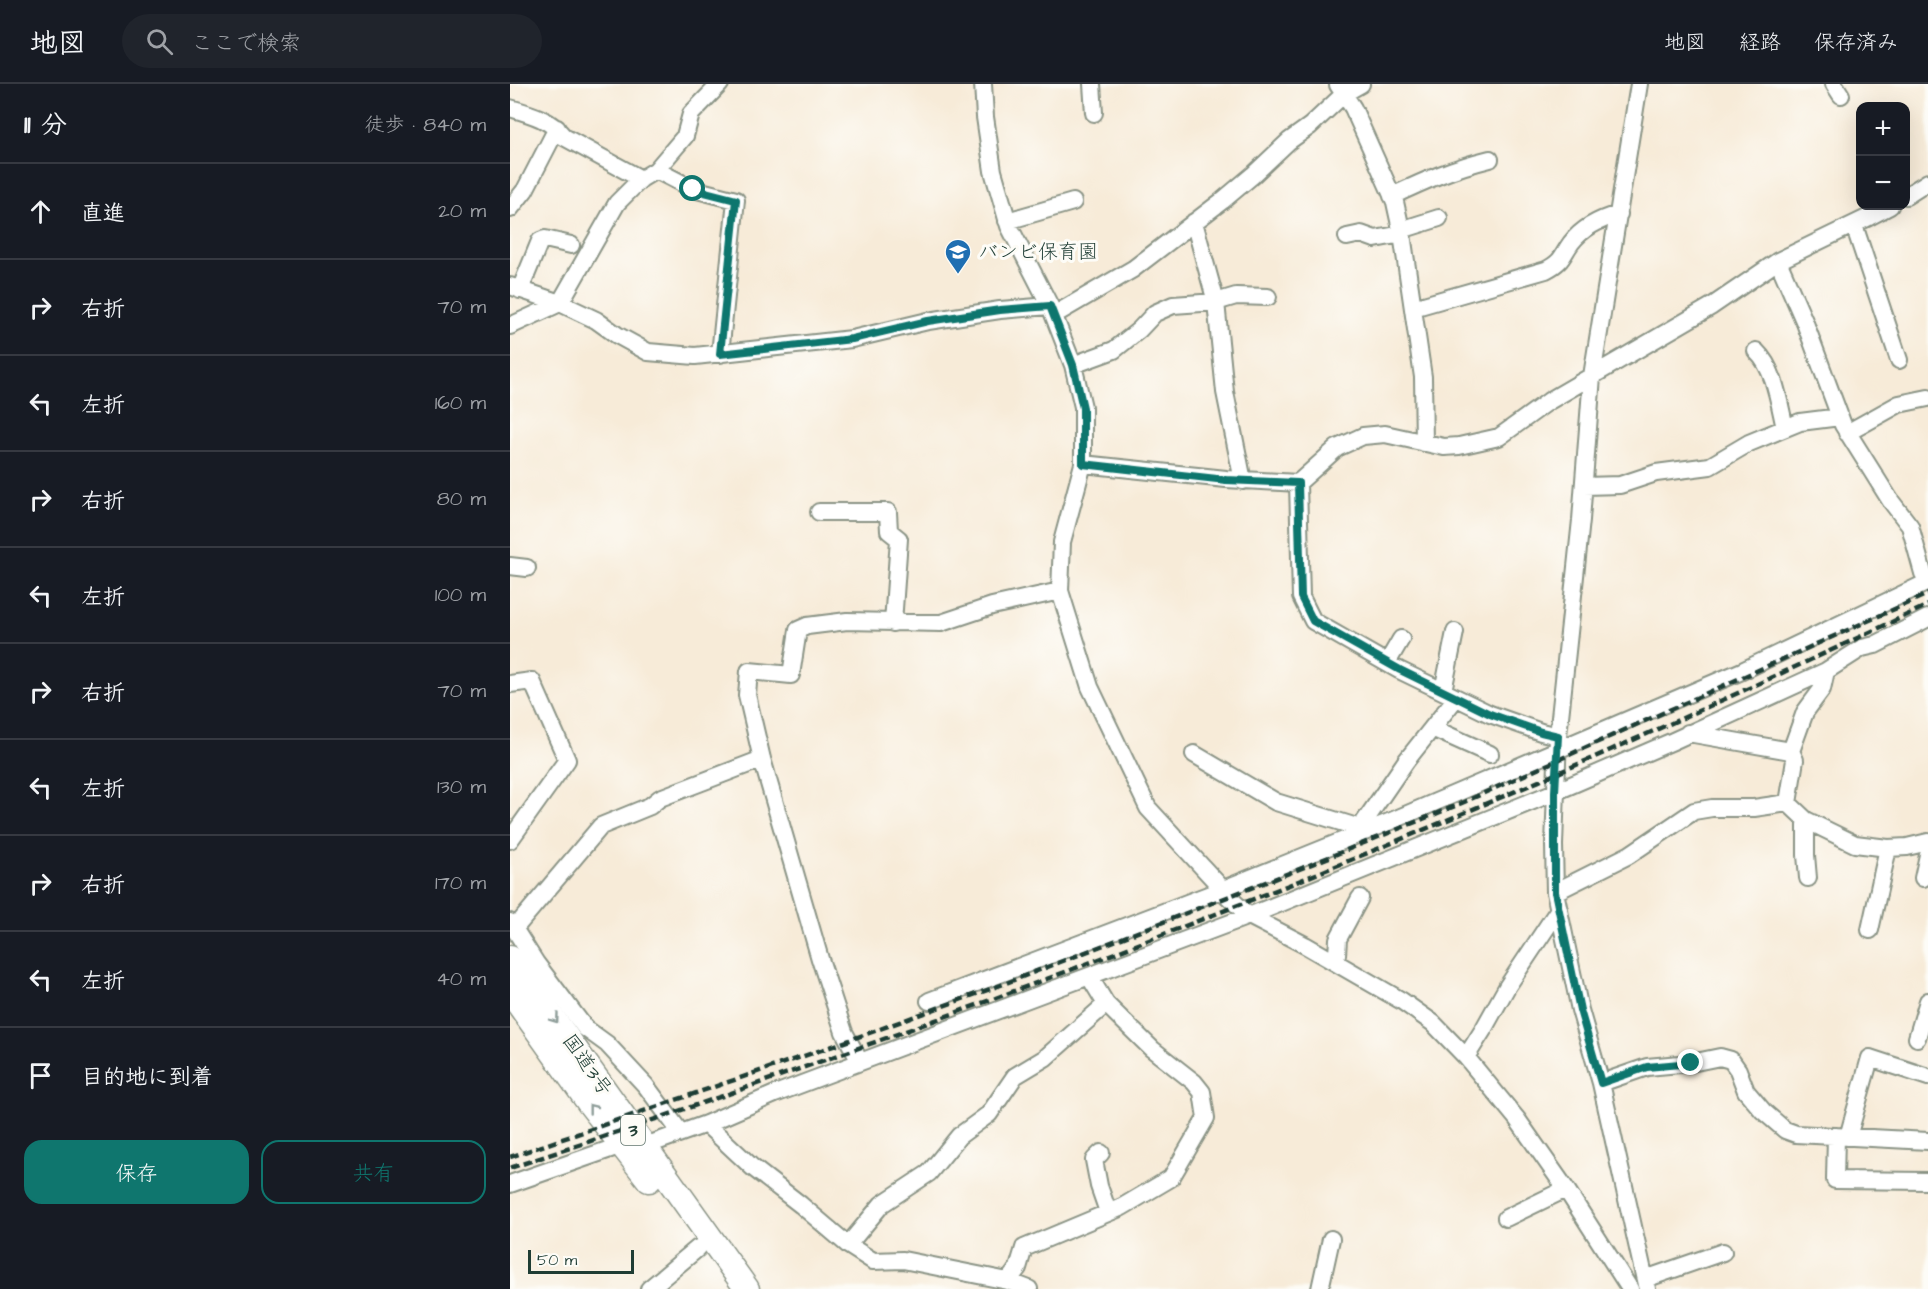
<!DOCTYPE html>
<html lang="ja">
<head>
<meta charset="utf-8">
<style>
	:root { --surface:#171b24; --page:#20242c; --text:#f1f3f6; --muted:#9ea1a6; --line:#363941; --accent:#0f766e }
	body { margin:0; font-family:"Architects Daughter","Klee One",sans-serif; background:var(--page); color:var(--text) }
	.controls { position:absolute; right:18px; top:18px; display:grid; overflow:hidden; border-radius:12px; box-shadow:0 6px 24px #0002 }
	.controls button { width:54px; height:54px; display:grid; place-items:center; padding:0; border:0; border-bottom:2px solid var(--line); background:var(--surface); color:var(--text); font:30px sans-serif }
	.scale { position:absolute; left:18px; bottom:15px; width:106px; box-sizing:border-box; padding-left:6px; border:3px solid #1f3d34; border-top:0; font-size:16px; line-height:21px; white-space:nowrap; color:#1f3d34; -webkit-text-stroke:4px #fdfcf7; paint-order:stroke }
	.stop { position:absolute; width:18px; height:18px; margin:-14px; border:4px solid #0f766e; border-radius:50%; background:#fff }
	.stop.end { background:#0f766e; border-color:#fff; box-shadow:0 2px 6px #0008 }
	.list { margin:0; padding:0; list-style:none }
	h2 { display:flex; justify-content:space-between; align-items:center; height:78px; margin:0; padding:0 24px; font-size:26px }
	h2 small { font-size:20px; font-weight:400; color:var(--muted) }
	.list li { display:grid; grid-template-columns:39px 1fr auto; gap:18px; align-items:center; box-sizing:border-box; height:96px; padding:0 24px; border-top:2px solid var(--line) }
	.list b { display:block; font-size:22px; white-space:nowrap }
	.list em { font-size:20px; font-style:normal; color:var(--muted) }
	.actions { display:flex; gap:12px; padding:18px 24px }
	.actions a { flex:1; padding:14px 0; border:2px solid var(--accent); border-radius:18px; text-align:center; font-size:21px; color:var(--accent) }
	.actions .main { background:var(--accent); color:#fff }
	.icon { flex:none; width:33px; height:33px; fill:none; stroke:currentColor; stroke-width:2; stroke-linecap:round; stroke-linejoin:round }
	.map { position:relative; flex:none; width:1418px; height:1205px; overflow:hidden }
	header { display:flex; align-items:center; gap:36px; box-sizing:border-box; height:84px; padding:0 30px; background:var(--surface); border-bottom:2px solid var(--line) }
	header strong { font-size:28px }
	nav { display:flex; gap:33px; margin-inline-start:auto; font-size:21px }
	.search { width:420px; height:54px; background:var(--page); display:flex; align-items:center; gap:15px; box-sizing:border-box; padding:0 21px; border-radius:33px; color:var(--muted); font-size:22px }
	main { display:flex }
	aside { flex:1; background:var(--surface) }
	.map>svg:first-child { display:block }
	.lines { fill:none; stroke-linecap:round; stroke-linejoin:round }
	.minor-casing { stroke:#8b9486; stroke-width:20 }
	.highway-casing { stroke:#8b9486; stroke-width:27 }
	.minor { stroke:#fff; stroke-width:16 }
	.highway { stroke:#fff; stroke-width:24 }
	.rail { stroke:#1f3d34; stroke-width:4.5; stroke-dasharray:9 4.5; stroke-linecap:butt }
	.oneway { stroke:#8f9e9a }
	.route { stroke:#0f766e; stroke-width:8 }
	.labels { text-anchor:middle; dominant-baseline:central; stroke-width:6; stroke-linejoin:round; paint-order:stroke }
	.shield { fill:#fdfcf7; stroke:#62766e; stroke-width:1.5 }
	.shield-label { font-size:18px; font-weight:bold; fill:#1f3d34 }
	.poi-label { font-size:20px; fill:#1f3d34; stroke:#fdfcf7; text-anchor:start }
	.street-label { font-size:20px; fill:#1f3d34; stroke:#fdfcf7 }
</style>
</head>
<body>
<header>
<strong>地図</strong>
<div class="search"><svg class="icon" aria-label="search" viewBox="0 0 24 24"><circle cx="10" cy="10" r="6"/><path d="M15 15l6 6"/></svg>ここで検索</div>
<nav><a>地図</a><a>経路</a><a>保存済み</a></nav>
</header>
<main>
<aside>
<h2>11 分<small>徒歩 · 840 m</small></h2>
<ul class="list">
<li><svg class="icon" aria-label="ahead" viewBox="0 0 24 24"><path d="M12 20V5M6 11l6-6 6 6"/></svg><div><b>直進</b></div><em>20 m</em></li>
<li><svg class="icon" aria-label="right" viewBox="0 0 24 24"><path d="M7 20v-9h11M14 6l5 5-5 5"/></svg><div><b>右折</b></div><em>70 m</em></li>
<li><svg class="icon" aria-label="left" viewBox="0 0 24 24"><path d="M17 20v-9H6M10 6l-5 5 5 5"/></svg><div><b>左折</b></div><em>160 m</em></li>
<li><svg class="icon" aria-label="right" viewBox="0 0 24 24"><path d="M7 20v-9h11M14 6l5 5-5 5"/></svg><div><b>右折</b></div><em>80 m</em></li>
<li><svg class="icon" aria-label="left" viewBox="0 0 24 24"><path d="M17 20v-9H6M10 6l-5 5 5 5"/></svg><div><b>左折</b></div><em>100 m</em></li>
<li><svg class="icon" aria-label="right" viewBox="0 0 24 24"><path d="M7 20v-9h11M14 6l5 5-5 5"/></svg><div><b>右折</b></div><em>70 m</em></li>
<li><svg class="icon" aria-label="left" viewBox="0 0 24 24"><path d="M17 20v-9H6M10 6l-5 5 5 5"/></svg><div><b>左折</b></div><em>130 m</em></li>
<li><svg class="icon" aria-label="right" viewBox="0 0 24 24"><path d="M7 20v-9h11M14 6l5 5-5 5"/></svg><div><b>右折</b></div><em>170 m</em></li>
<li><svg class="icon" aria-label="left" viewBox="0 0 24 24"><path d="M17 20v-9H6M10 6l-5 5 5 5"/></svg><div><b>左折</b></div><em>40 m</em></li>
<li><svg class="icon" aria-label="arrive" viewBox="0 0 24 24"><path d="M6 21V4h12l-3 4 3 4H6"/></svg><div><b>目的地に到着</b></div></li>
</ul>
<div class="actions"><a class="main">保存</a><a>共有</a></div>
</aside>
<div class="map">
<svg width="1418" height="1205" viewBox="0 0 1418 1205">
	<rect width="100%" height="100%" fill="#fdfcf7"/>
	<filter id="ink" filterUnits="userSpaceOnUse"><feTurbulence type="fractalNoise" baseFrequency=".0167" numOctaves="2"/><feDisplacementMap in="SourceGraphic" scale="12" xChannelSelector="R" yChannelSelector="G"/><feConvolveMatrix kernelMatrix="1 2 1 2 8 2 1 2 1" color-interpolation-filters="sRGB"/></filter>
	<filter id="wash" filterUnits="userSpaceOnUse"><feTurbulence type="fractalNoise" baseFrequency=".008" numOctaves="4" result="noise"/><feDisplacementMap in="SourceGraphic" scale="24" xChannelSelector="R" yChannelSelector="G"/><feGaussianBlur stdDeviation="1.35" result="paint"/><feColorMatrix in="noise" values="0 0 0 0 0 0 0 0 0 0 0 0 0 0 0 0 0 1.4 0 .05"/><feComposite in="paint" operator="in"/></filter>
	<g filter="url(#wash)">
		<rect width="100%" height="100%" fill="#f7ebd8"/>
	</g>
	<g filter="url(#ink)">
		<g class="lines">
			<g class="minor-casing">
				<path id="minor" d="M473 0 475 33 483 87 499 142 540 222 563 281 573 323V380L552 458 550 507 580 603 638 724 708 800 711 806 739 832 795 861 892 917 923 939 956 973 1007 1035 1056 1105 1120 1205
					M582 0 584 29
					M1129 0 1082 292 1071 436 1048 652 1044 761 1045 808 1070 926 1091 999 1137 1205
					M1324 0 1331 11
					M828 1 843 24 885 118 892 150 913 293 914 359
					M0 24C21 30 40 35 54 53L131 95
					M146 86 183 105 226 116 210 270
					M882 112C916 96 943 84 980 75
					M1396 112 1418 98
					M0 125 15 106 47 44
					M497 137 563 118
					M684 138 706 218 715 308 733 397
					M1344 141 1389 276
					M891 146 929 134
					M837 153 851 150 865 155 892 150
					M1268 177 1295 239 1333 341 1380 416 1400 442 1413 489 1418 498
					M0 202 50 219 86 236 107 251 138 268 185 272 342 255 418 237 490 226 540 222
					M10 206 30 157 35 155 61 161
					M903 224 1036 186C1053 177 1051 173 1061 159 1073 143 1090 135 1109 130
					M544 231 623 185 712 117 743 91 779 57 800 42 835 9 851 0
					M0 242 50 219 107 119 131 95 146 86 175 52 181 30 210 0
					M1246 267C1265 285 1269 319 1275 344
					M563 281 604 266 629 246 645 229 663 221 706 218 726 212 758 213
					M1337 349 1389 320 1418 314
					M573 380 716 395 788 399 827 364 853 352 875 350 934 363 949 362 989 353 1039 317 1202 222 1268 177 1359 133 1380 122
					M788 399 791 513 803 537 889 586 980 630 1031 648 1048 652
					M1074 402 1110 401 1146 389 1200 382 1239 359 1290 338 1330 333
					M309 428H378L379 447 389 455 383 539
					M0 482 17 484
					M877 579 891 555
					M1316 587 1312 605 1295 628 1281 667 1285 676 1278 719 1296 736 1345 760 1378 764 1397 763 1418 758
					M0 600 22 597 57 676 0 756
					M933 607 945 548
					M922 644 980 670
					M1178 649 1281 667
					M684 670 766 718 850 744 896 677 946 614
					M1296 736V771L1298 794
					M1413 794 1418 771
					M1045 808 1119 771 1184 727 1202 724H1244L1278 719
					M0 838 26 879
					M5 844 91 742 140 722 150 714 252 675
					M1360 846 1378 764
					M823 877 827 871 828 855 850 814
					M3 894 26 879 75 944 97 960 136 1002 171 1049
					M419 917 711 806 879 738 1232 587 1418 498
					M1407 954 1418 917
					M956 973 973 946 997 903 1049 825
					M350 978 334 948 310 875 252 675 237 611 239 587 281 591 288 546 297 542 337 537 431 539 482 522 550 507
					M1091 999 1137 983 1181 979 1210 973 1221 976 1228 986 1236 1007 1253 1027 1275 1046 1286 1050 1418 1057
					M196 1040 242 1083 291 1121 338 1161 372 1120 419 1089 449 1052 479 1030 505 992 535 974 596 920 579 892
					M1326 1052 1325 1096 1418 1097
					M1338 1053 1360 974 1418 993
					M135 1062 196 1040 265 1010 739 832 1045 708 1163 657 1316 587 1352 564 1365 561 1418 534
					M591 1069 584 1076 589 1102 598 1128
					M0 1100 112 1061
					M996 1134 1056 1105
					M338 1161 363 1177 393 1176 498 1197 519 1205
					M1135 1195 1213 1168
					M498 1197 508 1184 514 1164 612 1123 661 1094 696 1034 692 1008 684 998 642 965 596 920
					M139 1205 188 1164
					M810 1205 821 1155"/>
			</g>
			<g class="highway-casing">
				<path id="highway" d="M0 874 237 1205
					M0 908 79 1019 139 1096"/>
			</g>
			<use href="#minor" class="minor"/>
			<use href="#highway" class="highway"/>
			<path class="rail" d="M0 1073 326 961 491 901 792 784 945 722 1418 510
				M0 1084C320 978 638 862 949 731 1107 665 1263 594 1418 521"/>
		</g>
		<defs><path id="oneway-chevron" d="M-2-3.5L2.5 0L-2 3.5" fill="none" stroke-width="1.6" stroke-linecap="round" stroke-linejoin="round" transform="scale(1.5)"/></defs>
		<g class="oneway">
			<use href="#oneway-chevron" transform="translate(45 935) rotate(54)"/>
			<use href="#oneway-chevron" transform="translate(82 1024) rotate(-128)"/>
		</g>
	</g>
	<g class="lines" filter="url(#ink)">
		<path class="route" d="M183 105 226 116 210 270 342 255 418 237 490 226 540 222 563 281 573 324V380L716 396 788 399 791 513 803 537 890 586 980 630 1031 648 1048 652 1045 708V808L1070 926 1091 999 1137 983 1181 979"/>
	</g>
	<defs>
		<g id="school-pin" transform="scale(1.35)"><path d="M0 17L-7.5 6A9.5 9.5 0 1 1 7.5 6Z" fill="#1f6fb2" stroke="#fdfcf7"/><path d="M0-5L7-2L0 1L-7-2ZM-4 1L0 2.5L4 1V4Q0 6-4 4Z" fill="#fff"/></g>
	</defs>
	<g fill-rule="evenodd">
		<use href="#school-pin" x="448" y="168"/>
	</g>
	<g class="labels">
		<rect class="shield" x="111" y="1031" width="24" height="30" rx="4.5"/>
		<g class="shield-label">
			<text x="123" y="1046">3</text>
		</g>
		<g class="poi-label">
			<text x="468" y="168">バンビ保育園</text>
		</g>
		<g class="street-label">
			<text transform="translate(77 981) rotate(55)">国道3号</text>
		</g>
	</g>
</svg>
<div class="controls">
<button>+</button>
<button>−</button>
</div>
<div class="scale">50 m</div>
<div class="stop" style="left:183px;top:105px"></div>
<div class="stop end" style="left:1181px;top:979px"></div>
</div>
</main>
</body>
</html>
